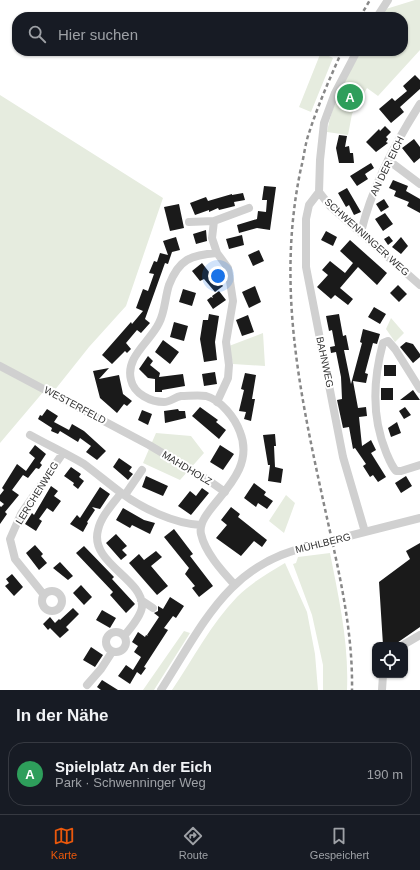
<!DOCTYPE html>
<html lang="de">
<head>
<meta charset="utf-8">
<style>
	:root { --surface:#171b24; --page:#242831; --text:#f1f3f6; --muted:#9ea1a6; --line:#363941; --accent:#ea580c }
	body { margin:0; font-family:Arial,sans-serif; background:var(--page); color:var(--text) }
	.controls { position:absolute; right:12px; bottom:12px; display:grid; overflow:hidden; border-radius:8px; box-shadow:0 1px 3px #0004 }
	.controls button { width:36px; height:36px; display:grid; place-items:center; padding:0; border:0; border-bottom:1px solid var(--line); background:var(--surface); color:var(--text); font:20px sans-serif }
	.you { position:absolute; left:218px; top:276px; width:14px; height:14px; margin:-10px; border:3px solid #fff; border-radius:50%; background:#1a73e8; box-shadow:0 0 0 6px #1a73e833 }
	.badge { display:grid; place-items:center; width:26px; height:26px; border-radius:50%; background:var(--accent); color:#fff; font-size:13px; font-weight:700 }
	.pin { position:absolute; translate:-50% -50%; border:2px solid #fff; box-shadow:0 1px 4px #0006 }
	.list { margin:0; padding:0; list-style:none }
	h2 { display:flex; justify-content:space-between; align-items:center; height:52px; margin:0; padding:0 16px; font-size:17px }
	h2 small { font-size:13px; font-weight:400; color:var(--muted) }
	.list li { display:grid; grid-template-columns:26px 1fr auto; gap:12px; align-items:center; box-sizing:border-box; height:64px; margin:0 8px 8px; padding:0 8px; border:1px solid var(--line); border-radius:16px }
	.list b { display:block; font-size:15px; white-space:nowrap }
	.list p { margin:0; font-size:13px; white-space:nowrap; color:var(--muted) }
	.list em { font-size:13px; font-style:normal; color:var(--muted) }
	.icon { flex:none; width:22px; height:22px; fill:none; stroke:currentColor; stroke-width:2; stroke-linecap:round; stroke-linejoin:round }
	.map { position:relative; flex:none; width:420px; height:690px; overflow:hidden }
	.search { position:absolute; background:var(--surface); box-shadow:0 1px 3px #0004; left:12px; right:12px; top:12px; height:44px; display:flex; align-items:center; gap:10px; box-sizing:border-box; padding:0 14px; border-radius:16px; color:var(--muted); font-size:15px }
	.sheet { height:124px; background:var(--surface) }
	nav { display:flex; justify-content:space-around; align-items:center; box-sizing:border-box; height:56px; border-top:1px solid var(--line); background:var(--surface); font-size:11px; color:var(--muted) }
	nav a { display:grid; justify-items:center; gap:2px }
	nav .on { color:var(--accent) }
	.map>svg:first-child { display:block }
	.green { fill:#e6ecdf }
	.building { fill:#1a1a1a }
	.lines { fill:none; stroke-linecap:round; stroke-linejoin:round }
	.minor { stroke:#d0d0d0; stroke-width:8 }
	.rail { stroke:#888; stroke-width:2.5; stroke-dasharray:4 3; stroke-linecap:butt }
	.minor-bridge { stroke:#d0d0d0; stroke-width:8 }
	.labels { text-anchor:middle; dominant-baseline:central; stroke-width:4; stroke-linejoin:round; paint-order:stroke }
	.street-label { font-size:10px; fill:#333; stroke:#fff }
</style>
</head>
<body>
<div class="map">
<svg width="420" height="690" viewBox="0 0 420 690">
	<rect width="100%" height="100%" fill="#fff"/>
	<path class="green" d="M415 0H420V50L378 96 367 88 352 114 348 135 327 132C332 103 347 77 361 51H403V17H380L386 9Z
		M321 52 333 58 311 112 299 107Z
		M0 95 163 198 126 306 89 347 54 391 0 363Z
		M391 318 404 333 395 342 386 329Z
		M263 333 265 366 233 364 229 346Z
		M0 368 44 391 0 443Z
		M156 433 191 436 204 453 180 480 143 463Z
		M286 495 295 503 284 533 269 521Z
		M330 553C339 599 349 643 347 690H323V665L312 615 293 564 296 563 298 557Z
		M285 563 307 612 315 654 318 690H172C193 659 211 624 237 597 251 583 268 573 285 563Z
		M184 631 190 633 154 690H143Z"/>
	<path class="building" d="M415 75 420 80V89L400 107 404 112 391 123 379 109 392 98 395 101 407 91 403 86Z
		M385 126 391 132 386 137 388 139 386 142 388 143 376 152 366 142 379 129 380 131Z
		M339 135 347 136 345 147 349 146 350 153H353L354 163H339L336 148Z
		M414 139 420 147V158L414 163 402 148Z
		M371 163 374 168 365 174 368 179 357 186 350 176Z
		M393 180 408 186 406 191 420 199V213L407 206 409 202 394 196 396 191 389 188Z
		M264 186 276 187 270 230 257 228 239 233 237 225 257 219 258 211 266 212 267 200H262Z
		M347 188 361 212 354 215 349 205 346 207 338 193Z
		M243 193 245 200 234 202 235 206 219 210 218 208 209 212V210L195 215 190 203 206 197 208 201 232 194V195Z
		M384 199 389 207 381 212 376 204Z
		M179 204 184 228 170 231 164 207Z
		M385 213 393 224 383 231 375 219Z
		M206 230 207 241 196 244 193 234Z
		M326 231 337 237 333 246 321 240Z
		M242 235 244 245 229 249 226 239Z
		M389 236 393 241 388 245 384 239Z
		M176 237 180 250 172 252 168 264 165 263 145 319 150 323 141 333 137 330 126 343 131 349 127 353 125 351 112 364 102 355 131 322 132 324 143 311 136 308 143 289 148 291 154 274 149 273 154 261 157 262 160 253 168 255 163 241Z
		M401 237 408 246 401 254 392 247Z
		M350 240 387 273 377 285 358 267 340 288 353 299 348 305 335 295 331 299 317 287 328 275 322 270 330 261 345 273 353 263 340 251Z
		M259 250 264 261 253 266 248 255Z
		M202 263 216 281 218 279 223 286 215 292 204 279 200 281 192 271Z
		M398 285 407 294 399 302 390 293Z
		M255 286 261 302 249 308 242 292Z
		M183 289 196 293 192 306 179 302Z
		M219 291 226 300 213 309 207 300 211 297 213 298 212 296Z
		M374 307 386 314 380 324 368 317Z
		M209 314 219 316 215 342 217 360 204 362 200 339 203 320H208Z
		M339 314 343 336 346 335 349 350H344L351 384 362 343 360 342 363 329 380 334 377 344 373 343 365 373 368 374 366 383 353 381 358 408 366 407 367 416 359 417 362 446 371 440 376 450 371 453 386 477 378 482 373 475 370 477 363 466 366 464 355 448 353 449 349 427 343 428 337 400 342 399 341 377 336 352 331 353 330 347 335 346 332 330 329 331 326 316Z
		M248 315 254 332 242 336 236 320Z
		M174 322 188 326 184 341 170 337Z
		M163 340 179 352 170 364 155 352Z
		M406 342 413 344 420 354V357L413 363 400 347Z
		M148 356 153 361 150 365 160 373 159 377 183 374 185 386 162 390V392H155V379L148 378 139 369Z
		M384 365H396V376H384Z
		M109 368 99 379 119 375 123 394 132 401 127 406 124 404 117 413 100 398 93 371Z
		M215 372 217 384 204 386 202 374Z
		M245 373 256 375 252 399H255L251 421 244 419 246 412 239 411 244 390 241 389Z
		M381 388H393V400H381Z
		M413 390 420 400H400Z
		M200 407 218 420 216 422 226 430 219 439 192 416Z
		M405 407 411 415 404 419 399 411Z
		M47 409 58 416 54 422 69 430 72 424 84 431 106 451 97 460 86 452 91 446 80 438 78 442 60 431 58 434 51 431 52 428 38 419 40 415 42 416Z
		M178 409 179 411H185L186 418 165 423 164 411Z
		M142 410 152 414 148 425 138 420Z
		M397 422 401 433 391 437 388 428Z
		M275 434 276 446H274L275 467 283 469 281 483 268 481 270 465H268L263 435Z
		M35 445 46 454 40 463 42 465 39 469 36 468 28 478 23 475 12 490 19 495 5 512 7 514 0 524V506L1 507 4 504 0 501V495L4 490 2 488 17 464 26 471 35 458 29 453Z
		M220 445 234 454 223 470 210 462Z
		M119 458 132 467 129 471 133 474 128 480 113 467Z
		M71 467 81 474 79 477 84 481 78 489 73 485 74 483 64 476Z
		M146 476 168 486 163 496 142 487Z
		M406 476 412 486 401 493 395 483Z
		M254 483 266 492 264 495 273 501 267 509 258 503 256 507 244 498Z
		M51 486 58 491 54 496 61 501 53 512 47 508 39 519 42 521 36 531 25 524 32 513 34 515Z
		M100 487 110 494 100 509 92 507 95 510 87 522 88 523 83 532 70 524 77 515 80 518Z
		M202 488 209 493 191 515 178 506 190 491 196 496Z
		M231 507 240 514 238 517 267 540 262 547 254 541 241 556 216 538 227 525 221 520Z
		M123 508 144 520 155 523 150 534 132 525 130 528 116 520Z
		M174 529 193 554 190 556 213 586 199 597 192 588 195 586 185 574 189 568 164 537Z
		M116 534 127 546 122 550 127 555 121 560 106 543Z
		M420 543V627L394 645H383L379 582 410 559 406 551Z
		M35 545 43 554 41 556 47 563 39 570 26 553Z
		M84 546 114 577 112 579 135 604 126 613 110 595 113 592 76 553Z
		M156 551 162 557 151 566 168 586 157 595 129 563 139 554 144 560Z
		M60 562 73 576 68 580 53 568Z
		M12 574 23 587 14 596 5 586 9 583 6 579Z
		M81 585 92 597 84 605 73 593Z
		M170 597 184 606 176 618 173 616 164 628 168 630 144 667 146 668 141 675 137 672 130 684 118 676 126 665 133 670 141 657 134 652 138 646 132 642 138 632 145 637 146 635 148 636 147 635 159 617 154 613 158 611V606L163 609Z
		M73 608 79 614 66 627 69 630 60 638 50 628 48 630 43 624 50 617 55 623 59 619 60 620Z
		M102 610 116 618 110 628 96 620Z
		M91 647 103 655 95 667 83 660Z
		M102 680 118 690H101L97 687Z"/>
	<g class="lines">
		<path class="minor" d="M377 17 388 0
			M357 51 335 93 324 123 320 160 319 192 330 206 420 285
			M388 160 420 184
			M319 192 309 205 306 219V267L343 457 365 532
			M189 222 214 221
			M361 232C372 187 395 143 420 104
			M217 253 212 238 214 221 249 208
			M0 366 149 445 208 480 225 492
			M420 389 395 349 388 341 383 343C373 380 371 416 386 452 389 459 391 465 396 471H401L420 465
			M217 402 228 378 229 365 226 342 233 301 228 268 217 253C191 255 179 259 169 285 165 297 165 312 159 323 150 342 125 357 131 380 134 394 151 402 164 402 170 402 175 397 181 396 188 396 199 395 206 396 221 400 235 418 240 432 259 479 195 508 201 534 205 552 221 570 234 584
			M30 435C48 445 67 454 84 464 96 473 108 483 120 492 141 508 175 524 201 525
			M121 493C113 504 101 516 98 530 89 563 144 579 142 607 141 616 130 629 124 636
			M125 495 142 470
			M349 536 420 518
			M42 601a10 10 0 1 1 20 0a10 10 0 1 1-20 0Z
			M44 595 15 559 10 539 21 514 63 453
			M141 600 153 608
			M106 642a10 10 0 1 1 20 0a10 10 0 1 1-20 0Z
			M403 645 420 635
			M87 685 101 669 112 652
			M161 690C203 625 229 561 313 546
			M382 690 383 675"/>
		<path class="rail" d="M360 17 370 0
			M342 51C330 78 318 105 309 133 305 144 304 157 301 168 276 286 300 394 325 509 338 568 353 628 352 690"/>
		<path class="minor-bridge" d="M313 546 349 536"/>
	</g>
	<g class="labels">
		<g class="street-label">
			<text transform="translate(387 166) rotate(-64)">AN DER EICH</text>
			<text transform="translate(367 237) rotate(42)">SCHWENNINGER WEG</text>
			<text transform="translate(325 362) rotate(78)">BAHNWEG</text>
			<text transform="translate(75 405) rotate(28)">WESTERFELD</text>
			<text transform="translate(187 468) rotate(31)">MAHDHOLZ</text>
			<text transform="translate(37 493) rotate(-58)">LERCHENWEG</text>
			<text transform="translate(323 543) rotate(-14)">MÜHLBERG</text>
		</g>
	</g>
</svg>
<div class="controls">
<button><svg class="icon" aria-label="locate" viewBox="0 0 24 24"><circle cx="12" cy="12" r="6"/><path d="M12 2v4M12 18v4M2 12h4M18 12h4"/></svg></button>
</div>
<div class="you"></div>
<div class="pin badge" style="left:350px;top:97px;background:#2e9e5b">A</div>
<div class="search"><svg class="icon" aria-label="search" viewBox="0 0 24 24"><circle cx="10" cy="10" r="6"/><path d="M15 15l6 6"/></svg>Hier suchen</div>
</div>
<section class="sheet">
<h2>In der Nähe<small></small></h2>
<ul class="list">
<li><span class="badge" style="background:#2e9e5b">A</span><div><b>Spielplatz An der Eich</b><p>Park · Schwenninger Weg</p></div><em>190 m</em></li>
</ul>
</section>
<nav>
<a class="on"><svg class="icon" aria-label="map" viewBox="0 0 24 24"><path d="M3 6l6-2 6 2 6-2v14l-6 2-6-2-6 2zM9 4v14M15 6v14"/></svg>Karte</a>
<a><svg class="icon" aria-label="directions" viewBox="0 0 24 24"><path d="M12 3l9 9-9 9-9-9zM9 14v-3h6M13 9l2 2-2 2"/></svg>Route</a>
<a><svg class="icon" aria-label="saved" viewBox="0 0 24 24"><path d="M7 4h10v16l-5-4-5 4z"/></svg>Gespeichert</a>
</nav>
</body>
</html>
